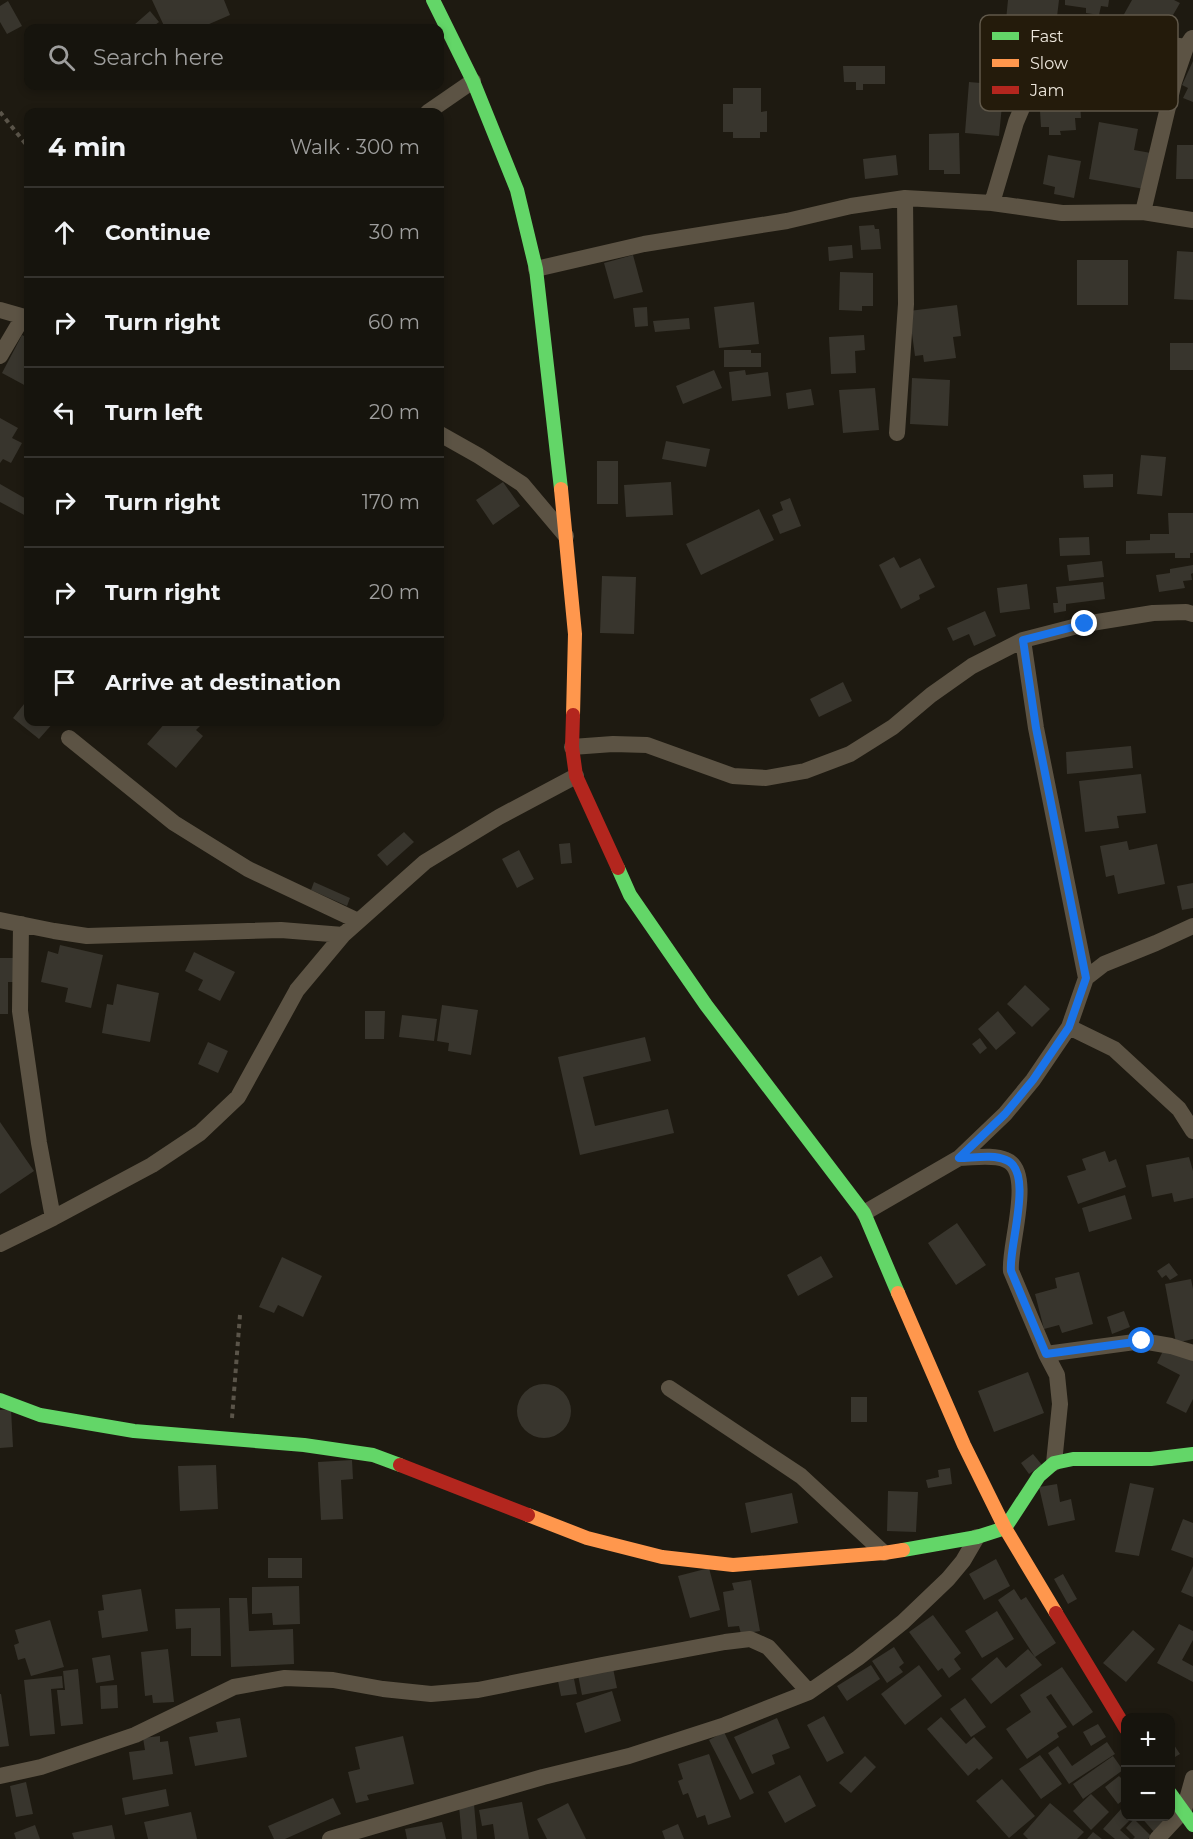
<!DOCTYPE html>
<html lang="en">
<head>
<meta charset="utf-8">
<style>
	:root { --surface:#16140d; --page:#1f1d16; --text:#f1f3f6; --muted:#9e9e9d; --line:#35332e }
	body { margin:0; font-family:Montserrat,sans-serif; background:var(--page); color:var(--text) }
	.controls { position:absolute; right:18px; bottom:18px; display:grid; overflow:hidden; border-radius:12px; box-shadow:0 3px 9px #0003 }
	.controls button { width:54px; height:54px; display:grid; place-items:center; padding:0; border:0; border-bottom:2px solid var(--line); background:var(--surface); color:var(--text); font:30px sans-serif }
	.stop { position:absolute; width:18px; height:18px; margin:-14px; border:4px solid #1a73e8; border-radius:50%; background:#fff }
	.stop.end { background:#1a73e8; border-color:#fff; box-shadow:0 2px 6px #0008 }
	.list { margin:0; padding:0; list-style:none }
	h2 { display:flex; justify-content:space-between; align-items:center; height:78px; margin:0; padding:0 24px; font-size:26px }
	h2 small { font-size:20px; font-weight:400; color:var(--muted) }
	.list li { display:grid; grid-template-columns:39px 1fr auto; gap:18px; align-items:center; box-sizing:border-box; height:90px; padding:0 24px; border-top:2px solid var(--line) }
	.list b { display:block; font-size:22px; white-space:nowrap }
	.list em { font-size:20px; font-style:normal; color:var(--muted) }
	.icon { flex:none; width:33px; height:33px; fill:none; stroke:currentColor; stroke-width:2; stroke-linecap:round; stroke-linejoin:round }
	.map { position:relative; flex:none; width:1193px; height:1839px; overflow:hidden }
	.search { position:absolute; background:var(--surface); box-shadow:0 3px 9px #0003; left:24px; top:24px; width:420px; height:66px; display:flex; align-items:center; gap:15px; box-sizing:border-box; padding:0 21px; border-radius:12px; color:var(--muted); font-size:22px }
	.panel { position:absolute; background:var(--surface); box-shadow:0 3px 9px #0003; left:24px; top:108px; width:420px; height:618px; border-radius:12px }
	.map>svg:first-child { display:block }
	.building { fill:#38352d }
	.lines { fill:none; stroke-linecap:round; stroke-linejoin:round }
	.path { stroke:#5a5449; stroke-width:4; stroke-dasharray:4.5 4.5; stroke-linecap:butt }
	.street { stroke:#5c5344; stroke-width:16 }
	.fast { stroke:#63d668; stroke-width:14 }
	.slow { stroke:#ff974d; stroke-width:14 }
	.jam { stroke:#b3261e; stroke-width:14 }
	.route { stroke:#1a73e8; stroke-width:8 }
	.key { fill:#241b0b; stroke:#60584a; stroke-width:1.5 }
	.key-label { font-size:16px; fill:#ece6dc }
</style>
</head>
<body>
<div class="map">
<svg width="1193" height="1839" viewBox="0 0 1193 1839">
	<rect width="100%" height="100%" fill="#1e1a11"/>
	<path class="building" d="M152 0H224L230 15 200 28H165Z
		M1008 0H1059L1056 25 1006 20Z
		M1065 0H1109L1108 7 1101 6 1099 15 1086 13V8L1065 5Z
		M1132 0H1174L1180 3 1166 27 1155 21 1149 30 1123 16Z
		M8 1 22 26 7 34 0 22V6Z
		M150 11 159 22 151 28H137L134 25Z
		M1193 61V102L1183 98 1188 88 1182 85Z
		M843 66H885V84H863V90H856V82H844Z
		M1069 80V86H1079L1081 118H1075L1076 130 1060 131 1061 135H1049V127H1041L1039 95 1047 94V86H1057V81Z
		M969 82 1004 85 999 136 965 133Z
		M733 88H761V112L767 111V132H760V138H733V132H723V104H733Z
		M1099 122 1138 129 1134 150 1151 153 1144 189 1089 179Z
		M959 133 960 174H944V170H929V134Z
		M1177 145H1193V179H1176Z
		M896 155 898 175 865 179 863 159Z
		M1048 155 1081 161 1074 198 1054 194 1055 187 1043 184Z
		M874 225 875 229H879L881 249 861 250 859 226Z
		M852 245 853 258 829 261 828 247Z
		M1177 251 1193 252V300L1174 299Z
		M633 255 643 292 614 299 604 263Z
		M1077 260H1128V305H1077Z
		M840 272 873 273V306H862V311L839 310Z
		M754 302 759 344 719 348 714 307Z
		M957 305 961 336 953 337 956 358 924 362 923 355 915 356 909 311Z
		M647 307 648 326 635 327 633 308Z
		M689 318 690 329 655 332 653 321Z
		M22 335 28 338V387L2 373Z
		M864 335 865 350 855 351 856 373 831 374 829 337Z
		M1170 343H1193V370H1170Z
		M724 350H751V353H761V367H724Z
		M714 370 722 388 683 404 676 386Z
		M745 370 746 375 768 372 771 396 732 401 729 372Z
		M912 378 950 380 948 426 910 424Z
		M875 388 879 430 843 433 839 390Z
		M811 389 814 405 788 409 786 393Z
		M0 418 18 428 12 438 22 443 11 463 3 459 0 463Z
		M666 441 710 449 706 467 662 459Z
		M1141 455 1166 457 1162 496 1137 494Z
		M597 461H618V504H597Z
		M1113 474V487L1084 488 1083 475Z
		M503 482 520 506 493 525 476 500Z
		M671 482 673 515 626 517 624 485Z
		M0 484 28 500V517L0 502Z
		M790 498 801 526 780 534 772 515 783 510 780 502Z
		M759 509 774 540 701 575 686 544Z
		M1168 513H1193V553H1190V558H1175V553L1126 554V541L1150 540V534H1169Z
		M1089 537 1090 555 1060 556 1059 538Z
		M894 557 900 568 920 558 935 587 919 595 920 599 901 609 879 565Z
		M1102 561 1104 577 1069 581 1067 565Z
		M1193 565V573L1191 574 1192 580 1183 581 1185 588 1159 592 1156 575 1170 573V569Z
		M602 576 636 577 634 634 600 633Z
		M1103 582 1105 599 1066 604V611L1054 613 1053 603H1058L1056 587Z
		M1027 584 1030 609 1000 613 997 588Z
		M985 611 996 636 974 646 969 634 953 641 947 628Z
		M843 682 852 701 819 717 810 699Z
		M28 699V722H54L39 739 13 718Z
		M166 722H195L200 726 196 730 203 736 176 768 147 744Z
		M1131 746 1133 768 1067 774 1066 752Z
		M1141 774 1146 813 1117 816 1119 828 1085 832 1079 781Z
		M404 832 414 842 387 866 377 855Z
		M1127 841 1129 850 1157 844 1165 884 1118 894 1114 875 1106 877 1100 846Z
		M570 843 572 863 561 864 559 844Z
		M519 850 534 879 517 888 502 859Z
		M314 882 350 898 347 906 311 890Z
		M1193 883V908L1182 910 1177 886Z
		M60 945 103 955 91 1008 65 1002 68 988 41 982 48 951 58 954Z
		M194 952 235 972 220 1001 198 990 203 980 185 971Z
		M0 958H13V982H8V1014H0Z
		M117 984 159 993 150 1042 102 1033 107 1004 113 1005Z
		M1025 985 1050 1009 1032 1027 1007 1004Z
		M442 1005 478 1010 471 1055 448 1051 449 1043 437 1041Z
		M365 1011H385L384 1039H365Z
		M998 1011 1016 1033 996 1050 978 1029Z
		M402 1015 437 1019 434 1041 399 1037Z
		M645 1037 651 1061 583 1077 595 1126 668 1109 674 1133 580 1155 558 1057Z
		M980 1038 987 1048 980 1054 972 1044Z
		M208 1042 228 1051 218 1073 198 1064Z
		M0 1122 34 1171 0 1194Z
		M1105 1151 1109 1162 1116 1159 1126 1187 1078 1204 1067 1176 1086 1170 1082 1159Z
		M1189 1157 1193 1171V1198L1174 1202 1172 1193 1152 1197 1146 1165Z
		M1125 1195 1132 1219 1089 1232 1082 1208Z
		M957 1223 986 1265 956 1285 928 1243Z
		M821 1256 833 1277 798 1296 787 1275Z
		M282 1257 322 1276 303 1317 278 1305 274 1313 259 1307Z
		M1169 1263 1178 1275 1170 1280 1166 1275 1162 1278 1157 1271Z
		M1079 1272 1093 1324 1062 1333 1059 1325 1044 1329 1035 1294 1057 1288 1055 1278Z
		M1191 1279 1193 1289V1339L1176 1343 1165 1284Z
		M1124 1311 1130 1327 1112 1334 1107 1317Z
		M1166 1345 1193 1359V1399L1186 1413 1166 1403 1180 1375 1157 1363Z
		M1028 1372 1044 1413 994 1432 978 1391Z
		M517 1411a27 27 0 1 1 54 0a27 27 0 1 1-54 0Z
		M851 1397H867V1422H851Z
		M11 1409 13 1447 0 1448V1410Z
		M1033 1454 1042 1465 1029 1474 1021 1463Z
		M352 1460 353 1479 341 1480 343 1519 321 1520 318 1462Z
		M216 1465 218 1509 180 1511 178 1466Z
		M950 1468 952 1484 928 1488 926 1480 939 1477 938 1470Z
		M1130 1483 1154 1488 1139 1556 1115 1552Z
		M1057 1484 1060 1502 1071 1499 1075 1520 1048 1526 1039 1487Z
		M888 1491 918 1492 916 1532 887 1531Z
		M792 1493 798 1523 751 1533 745 1503Z
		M1183 1519 1193 1523V1558L1171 1550Z
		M268 1558H302V1578H268Z
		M996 1559 1010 1586 984 1600 969 1574Z
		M1193 1566V1597L1181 1592Z
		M709 1568 720 1610 690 1618 678 1576Z
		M1063 1574 1077 1599 1068 1604 1054 1579Z
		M751 1580 760 1631 741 1634 739 1626 728 1627 723 1592 734 1590 732 1583Z
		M299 1586 300 1624 273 1625 272 1613 252 1614V1587Z
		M141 1589 148 1631 102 1638 98 1611 104 1610 102 1595Z
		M1014 1589 1021 1600 1026 1597 1056 1643 1035 1657 998 1600Z
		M229 1598H247L249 1631 293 1629 294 1664 231 1667Z
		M220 1608 221 1656H191V1628L176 1629 175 1609Z
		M997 1611 1014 1639 982 1658 965 1631Z
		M933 1615 961 1653 954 1659 961 1669 949 1678 942 1668 938 1671 909 1632Z
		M50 1620 64 1667 31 1676 25 1658 18 1660 14 1645 19 1643 15 1630Z
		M1179 1624 1193 1631V1640L1182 1660 1193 1666V1682L1157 1663Z
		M1133 1630 1155 1649 1126 1682 1103 1663Z
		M894 1647 904 1663 899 1667 903 1672 887 1683 872 1661Z
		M168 1649 174 1702 153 1703 152 1695 145 1696 141 1652Z
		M1028 1649 1042 1665 991 1704 971 1679 997 1657 1006 1668Z
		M110 1655 114 1680 96 1683 92 1658Z
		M871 1665 880 1679 847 1701 837 1686Z
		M919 1665 942 1696 905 1725 881 1694Z
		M1062 1667 1093 1712 1073 1726 1051 1694 1046 1697 1067 1727 1057 1733 1059 1737 1027 1759 1006 1729 1031 1712 1020 1695Z
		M613 1668 617 1688 582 1695 578 1675Z
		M78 1669 83 1724 61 1726 57 1690H65L63 1671Z
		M62 1676 63 1688 51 1689 55 1734 30 1736 24 1680Z
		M574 1679 577 1694 561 1696 558 1681Z
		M117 1685 118 1708 101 1709 100 1686Z
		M612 1691 621 1721 585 1733 576 1703Z
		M0 1694H1L9 1746 0 1747Z
		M965 1698 986 1727 971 1737 950 1709Z
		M824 1716 844 1753 827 1762 807 1725Z
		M941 1717 966 1744 974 1737 993 1758 979 1770 977 1768 968 1776 927 1729Z
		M240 1718 247 1757 195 1766 189 1737 218 1732 216 1722Z
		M777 1718 790 1748 772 1755 775 1764 752 1774 734 1737Z
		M1098 1724 1106 1737 1091 1746 1083 1732Z
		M724 1732 754 1793 740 1800 709 1740Z
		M160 1736V1742L168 1741 173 1774 133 1780 129 1752 145 1750 143 1738Z
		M403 1736 414 1784 367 1795 369 1800 356 1803 348 1772 360 1769 355 1747Z
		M1170 1739 1180 1754 1170 1760Z
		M1107 1742 1115 1754 1069 1784 1048 1753 1058 1746 1072 1766Z
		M709 1754 731 1817 708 1825 705 1815 697 1818 688 1793 683 1795 678 1781 683 1779 678 1764Z
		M1040 1755 1062 1784 1041 1799 1019 1769Z
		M865 1756 876 1767 851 1793 839 1783Z
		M1113 1756 1123 1770 1083 1799 1073 1784Z
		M800 1775 816 1806 785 1823 768 1792Z
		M1119 1776 1126 1783V1798L1118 1804 1105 1787Z
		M1002 1779 1035 1816 1009 1838 976 1801Z
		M26 1782 33 1814 16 1817 10 1786Z
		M166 1789 169 1806 125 1815 122 1798Z
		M1091 1794 1109 1812 1091 1830 1073 1811Z
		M333 1798 341 1814 285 1839H274L268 1826Z
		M522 1802 529 1839H495L493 1824 482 1826 479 1810Z
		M568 1803 586 1839H547L537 1819Z
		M1050 1803 1084 1832 1077 1839H1028L1023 1834Z
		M474 1804 477 1839H462L459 1806Z
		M1122 1808 1126 1812V1816L1132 1818 1120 1830 1130 1839H1115L1103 1829Z
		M191 1812 197 1839H148L144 1822Z
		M1140 1816H1163L1167 1820 1154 1832Z
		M1134 1819 1151 1836 1148 1839H1133L1135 1837 1126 1828Z
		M442 1822 446 1839H407L405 1829Z
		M678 1824 684 1839H665L662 1831Z
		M35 1825 40 1839H16L14 1833Z
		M112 1825 115 1839H74L72 1833Z
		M1093 1832 1102 1839H1087Z"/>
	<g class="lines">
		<path class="path" d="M0 112 28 147
			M232 1418 240 1315"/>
		<path class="street" d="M428 112 473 81
			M992 203 1016 122 1033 82 1055 44 1066 35 1078 32 1186 47
			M1143 212 1174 82 1186 47 1192 38
			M536 269 644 244 787 221 851 206 905 198 992 203 1062 213 1143 212 1193 220
			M0 310 28 318
			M0 356 23 317
			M897 433 906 304 905 198
			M440 434 479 456 522 484 566 536
			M1023 640 1036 728 1086 978
			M69 738 174 823 248 869 358 921
			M572 747 613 744 647 745 733 776 766 778 805 771 850 754 893 727 931 695 972 666 1023 640 1085 624 1153 613 1186 612 1193 614
			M0 920 54 931 87 936 281 930 343 935
			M21 924 20 1011 39 1143 53 1218
			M1069 1027 1114 1049 1179 1109 1193 1131
			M959 1158C973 1158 993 1154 1006 1160 1035 1171 1008 1248 1011 1271L1046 1354 1057 1375 1060 1404 1054 1463
			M864 1213 959 1158 1005 1114 1033 1080 1069 1027 1086 978 1104 964 1156 943 1193 926
			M0 1244 53 1218 152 1165 200 1133 238 1097 297 990 343 935 425 862 499 817 576 776
			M1046 1354 1142 1341 1171 1346 1193 1353
			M669 1388 801 1476 884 1553
			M0 1776 41 1767 135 1735 234 1687 285 1678 333 1680 383 1689 431 1694 478 1690 602 1665 725 1642 750 1639 768 1647 809 1692
			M330 1839 543 1777 629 1756 725 1725 809 1692 858 1658 903 1622 948 1579 963 1561 977 1537
			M1157 1839 1184 1810 1193 1778"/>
		<path class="fast" d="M433 0 473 81 517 190 536 269 561 489
			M618 868 630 895 706 1005 864 1213 898 1293
			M0 1400 40 1415 134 1431 304 1445 373 1455 400 1465
			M903 1550 977 1537 1005 1528 1039 1476 1054 1463 1073 1459H1151L1193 1454
			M1170 1793 1193 1825"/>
		<path class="slow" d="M561 489 575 634 573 715
			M898 1293 964 1445 1005 1528 1056 1613
			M528 1515 587 1538 662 1557 733 1565 884 1553 903 1550"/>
		<path class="jam" d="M573 715 572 747 576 776 618 868
			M400 1465 528 1515
			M1056 1613 1126 1729"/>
	</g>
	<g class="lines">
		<path class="route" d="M1085 624 1023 640 1036 728 1086 978 1069 1027 1033 1080 1005 1114 959 1158C973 1158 993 1154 1006 1160 1035 1171 1008 1248 1011 1271L1046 1354 1142 1341"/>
	</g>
	<rect x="980" y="15" width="198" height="96" rx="9" class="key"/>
	<rect x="992" y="32" width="27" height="8" fill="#63d668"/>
	<rect x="992" y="59" width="27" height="8" fill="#ff974d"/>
	<rect x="992" y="86" width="27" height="8" fill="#b3261e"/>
	<g class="key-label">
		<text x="1030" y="42">Fast</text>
		<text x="1030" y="69">Slow</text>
		<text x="1030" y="96">Jam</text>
	</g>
</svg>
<div class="controls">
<button>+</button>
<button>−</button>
</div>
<div class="stop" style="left:1142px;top:1341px"></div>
<div class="stop end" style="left:1085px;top:624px"></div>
<div class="search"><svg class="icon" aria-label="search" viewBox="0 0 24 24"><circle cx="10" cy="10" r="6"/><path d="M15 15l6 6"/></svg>Search here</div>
<section class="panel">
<h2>4 min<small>Walk · 300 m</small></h2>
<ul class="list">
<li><svg class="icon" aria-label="ahead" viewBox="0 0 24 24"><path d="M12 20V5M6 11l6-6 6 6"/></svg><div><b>Continue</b></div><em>30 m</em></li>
<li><svg class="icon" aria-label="right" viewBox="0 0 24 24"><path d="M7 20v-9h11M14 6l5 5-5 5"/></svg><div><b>Turn right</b></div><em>60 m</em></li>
<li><svg class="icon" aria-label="left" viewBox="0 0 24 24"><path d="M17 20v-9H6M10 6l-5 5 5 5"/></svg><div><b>Turn left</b></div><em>20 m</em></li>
<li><svg class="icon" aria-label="right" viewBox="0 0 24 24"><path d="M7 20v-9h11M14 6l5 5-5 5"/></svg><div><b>Turn right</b></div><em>170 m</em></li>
<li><svg class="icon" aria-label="right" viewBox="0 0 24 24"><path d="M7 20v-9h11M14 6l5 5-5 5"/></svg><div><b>Turn right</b></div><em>20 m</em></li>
<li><svg class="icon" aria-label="arrive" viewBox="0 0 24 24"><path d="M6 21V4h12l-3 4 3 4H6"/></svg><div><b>Arrive at destination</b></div></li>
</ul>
</section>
</div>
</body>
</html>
